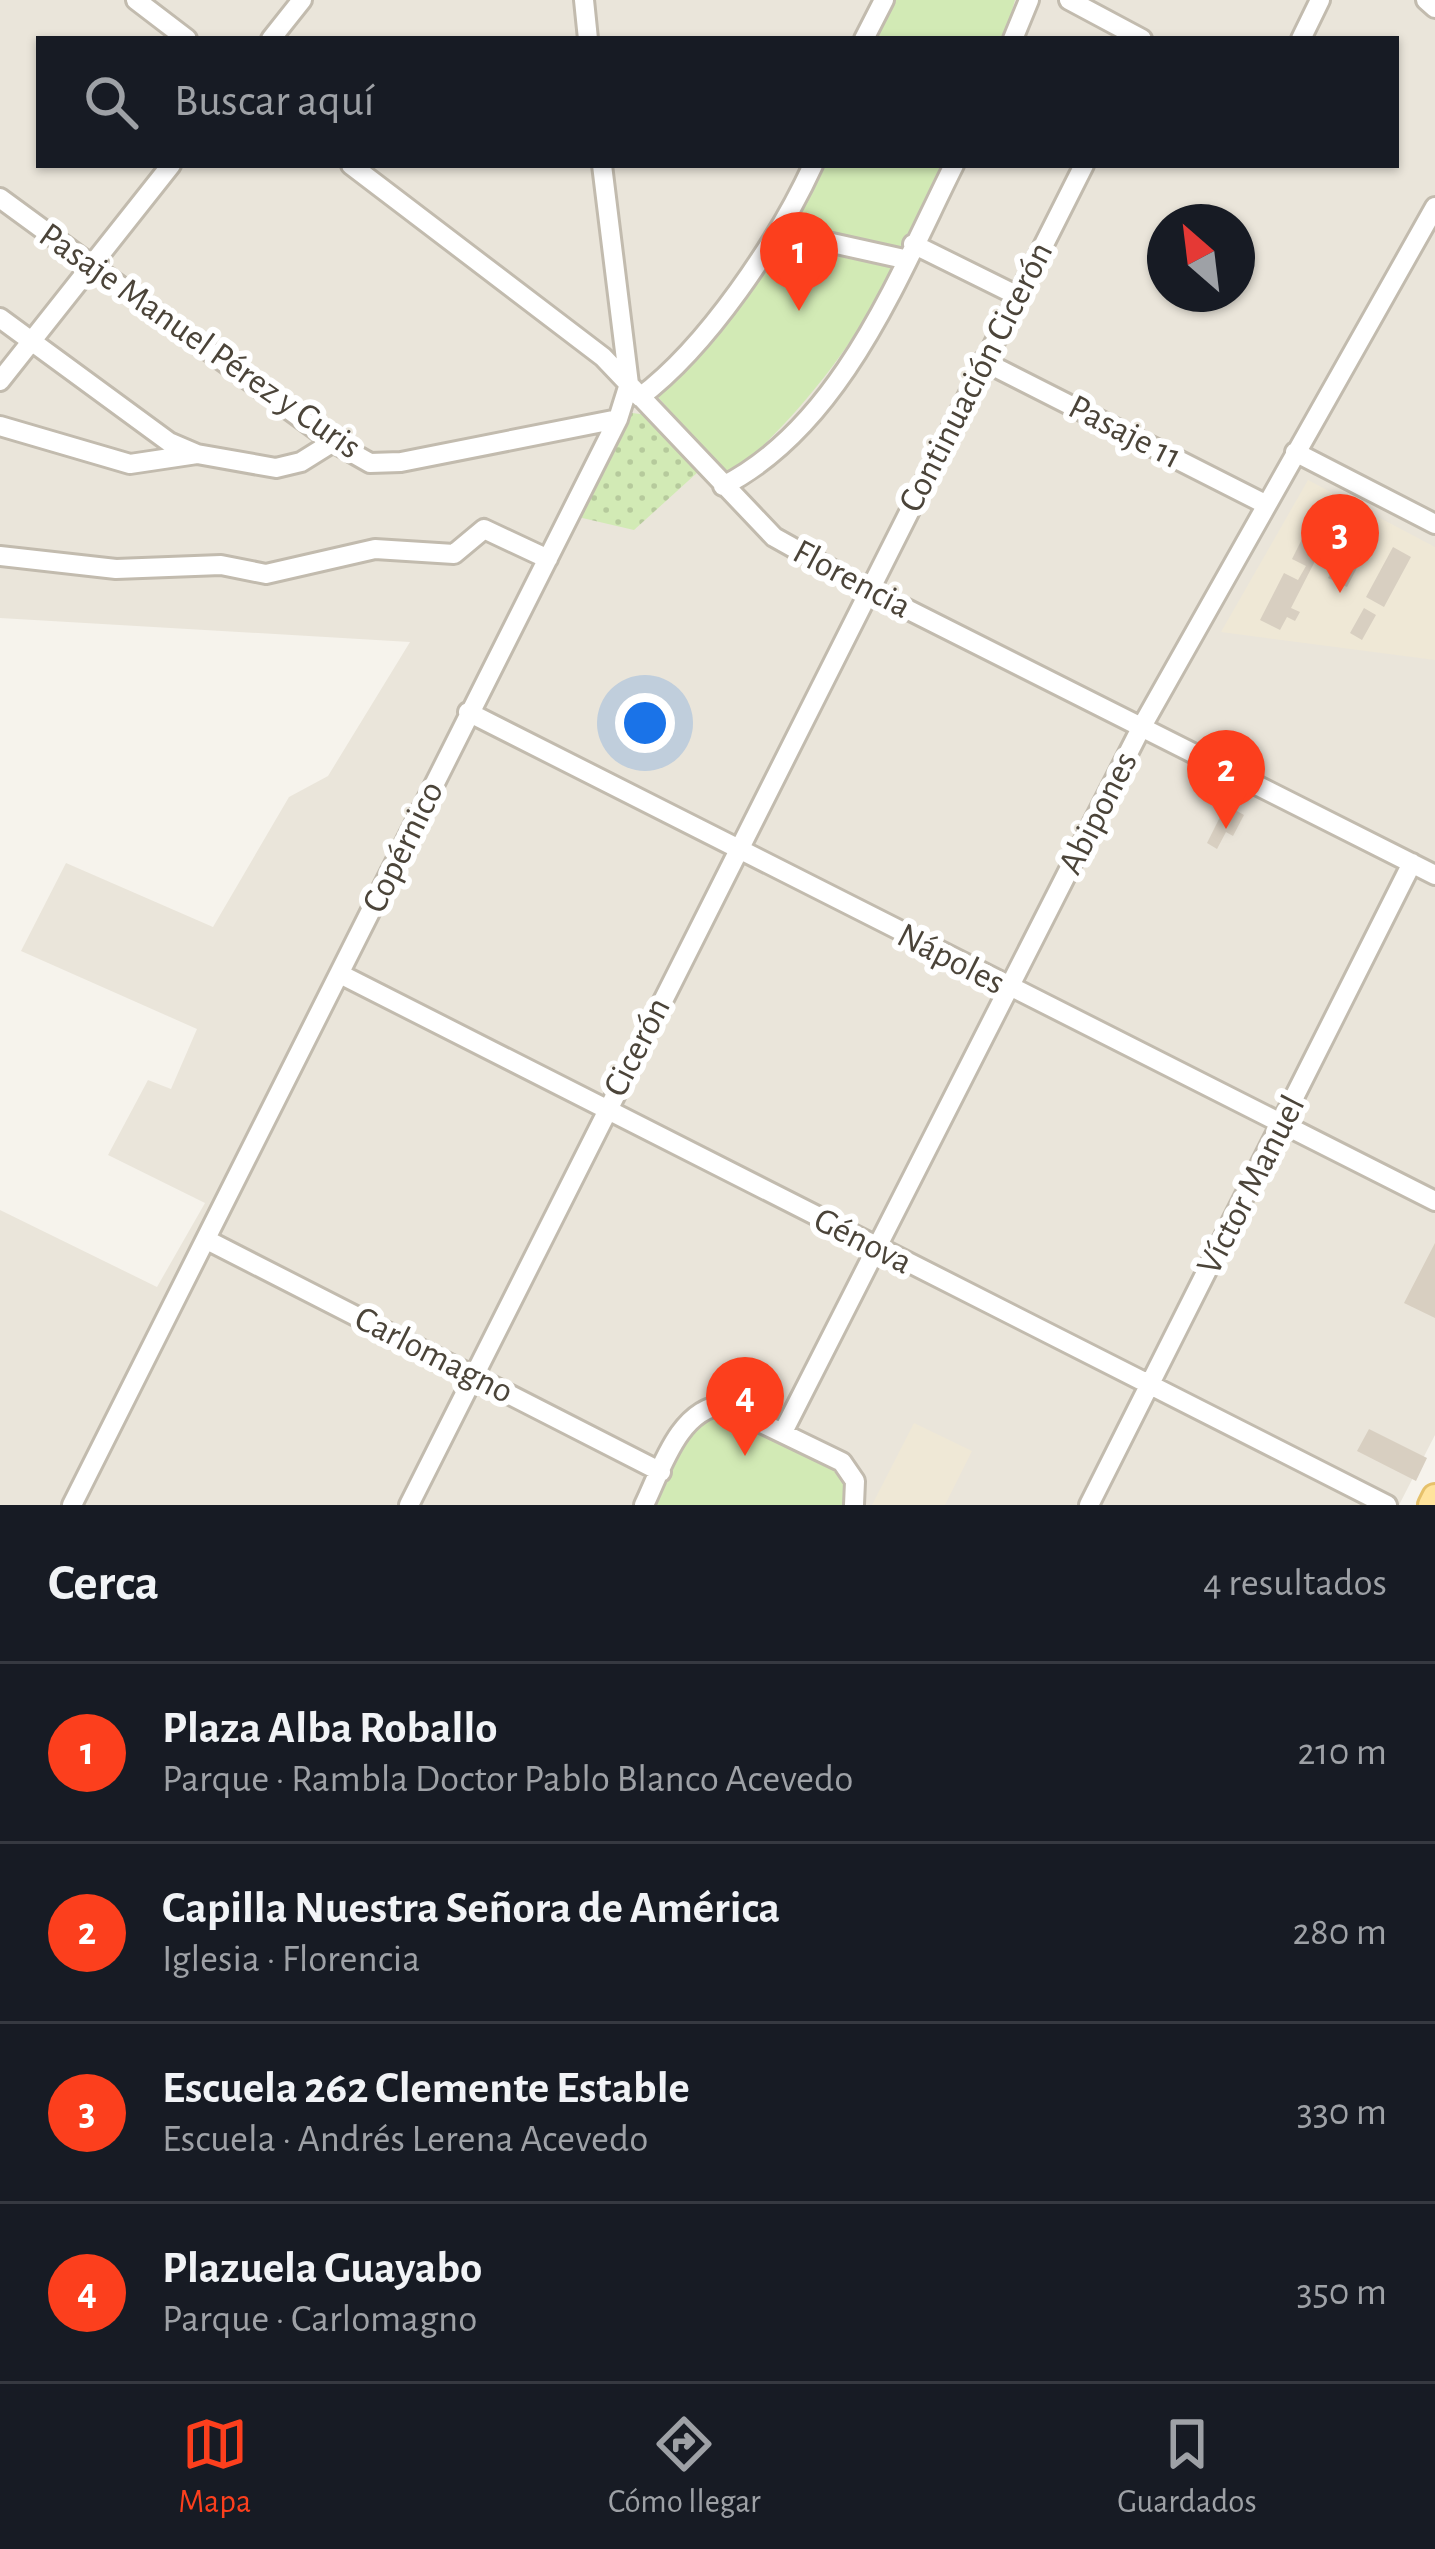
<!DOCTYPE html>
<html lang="es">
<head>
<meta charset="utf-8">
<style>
	:root { --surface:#171b24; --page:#242831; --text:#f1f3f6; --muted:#9ea1a6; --line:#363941; --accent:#fc3f1d }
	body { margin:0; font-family:"Alegreya Sans",sans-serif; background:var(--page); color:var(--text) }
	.compass { position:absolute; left:1147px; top:204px; width:108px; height:108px; border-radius:50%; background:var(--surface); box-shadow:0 3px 9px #0004; rotate:332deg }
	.you { position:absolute; left:645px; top:723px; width:42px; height:42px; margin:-30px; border:9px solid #fff; border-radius:50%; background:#1a73e8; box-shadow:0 0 0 18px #1a73e833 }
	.badge { display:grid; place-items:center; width:78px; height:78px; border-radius:50%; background:var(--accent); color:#fff; font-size:39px; font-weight:700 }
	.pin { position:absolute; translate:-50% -99px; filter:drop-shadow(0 3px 6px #0008) }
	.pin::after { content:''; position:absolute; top:63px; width:42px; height:36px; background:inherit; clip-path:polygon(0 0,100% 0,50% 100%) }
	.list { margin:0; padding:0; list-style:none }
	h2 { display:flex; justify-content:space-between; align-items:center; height:156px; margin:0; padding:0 48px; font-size:51px }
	h2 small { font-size:39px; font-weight:400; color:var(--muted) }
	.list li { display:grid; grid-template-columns:78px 1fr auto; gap:36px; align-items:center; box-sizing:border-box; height:180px; padding:0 48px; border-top:3px solid var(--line) }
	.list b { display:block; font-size:45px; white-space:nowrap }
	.list p { margin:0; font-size:39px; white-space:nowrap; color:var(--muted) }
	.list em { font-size:39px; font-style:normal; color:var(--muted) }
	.icon { flex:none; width:66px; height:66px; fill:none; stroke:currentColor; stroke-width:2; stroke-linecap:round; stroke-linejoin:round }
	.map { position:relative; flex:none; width:1435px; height:1505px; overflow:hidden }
	.search { position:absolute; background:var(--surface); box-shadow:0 3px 9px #0004; left:36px; right:36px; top:36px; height:132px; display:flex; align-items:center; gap:30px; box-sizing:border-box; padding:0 42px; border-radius:0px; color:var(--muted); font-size:45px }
	.sheet { height:876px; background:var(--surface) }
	nav { display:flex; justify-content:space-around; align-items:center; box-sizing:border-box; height:168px; border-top:3px solid var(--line); background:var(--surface); font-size:33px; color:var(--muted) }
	nav a { display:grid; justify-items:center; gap:6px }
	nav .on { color:var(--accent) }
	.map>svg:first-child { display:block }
	.residential { fill:#eae5da; fill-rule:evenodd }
	.education { fill:#efe8d6 }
	.grass { fill:url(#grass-dots) }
	.park { fill:#d2eab5 }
	.building { fill:#d8cfc1 }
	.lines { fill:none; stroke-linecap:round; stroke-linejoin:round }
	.minor-casing { stroke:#c2bbae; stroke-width:24 }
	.major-casing { stroke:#e6c16a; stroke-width:30 }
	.minor { stroke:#fff; stroke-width:18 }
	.major { stroke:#ffe39c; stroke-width:24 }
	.labels { text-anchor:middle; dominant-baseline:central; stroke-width:12; stroke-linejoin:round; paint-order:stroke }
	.street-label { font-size:36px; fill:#4b4439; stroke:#fff }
</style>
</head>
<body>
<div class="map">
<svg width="1435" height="1505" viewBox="0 0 1435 1505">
	<defs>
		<pattern id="grass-dots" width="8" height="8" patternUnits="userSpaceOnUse" patternTransform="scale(3)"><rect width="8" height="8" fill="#d2eab5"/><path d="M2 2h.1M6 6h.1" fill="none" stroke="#b6ca9c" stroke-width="1.8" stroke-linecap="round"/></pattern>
	</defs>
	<rect width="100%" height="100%" fill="#f6f3ec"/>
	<path class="residential" d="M0 0H1435V1435L1399 1505H0V1210L157 1287 205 1203 108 1155 148 1080 171 1089 197 1029 21 951 66 863 213 927 289 797 328 776 410 642 0 618ZM39 39H1396V165H39ZM1165 222H1237V294H1165Z"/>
	<path class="education" d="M1308 480 1435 547V660L1221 632Z
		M914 1423 972 1451 945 1505H872Z"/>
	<path class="grass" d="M632 413 649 415 698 472 634 530 578 517 622 420Z"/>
	<path class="park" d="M892 0H1015L1004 39H874Z
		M823 165H946C884 293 846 369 740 468L724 473 658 397 777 243Z
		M719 1413 833 1466 849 1490 845 1505H652L692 1427Z"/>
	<path class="building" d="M1323 518 1334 524 1291 608 1300 612 1295 621 1287 617 1280 630 1260 620 1284 573 1298 580 1306 566 1292 559 1311 521 1320 525Z
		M1354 528 1373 537 1347 587 1328 578Z
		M1393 547 1411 557 1384 607 1366 597Z
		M1364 608 1376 615 1362 640 1350 633Z
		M1226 805 1244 815 1233 836 1226 832 1217 849 1207 843Z
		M1435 1243V1318L1404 1303Z
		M1369 1429 1427 1458 1416 1481 1357 1451Z"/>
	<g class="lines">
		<g class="minor-casing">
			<path id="minor" d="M136 0 187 39
				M584 0 588 39
				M1069 0 1142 39
				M1426 0 1435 8
				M271 39 302 0
				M864 39 884 0
				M1013 39 1029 0
				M1301 39 1320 0
				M351 165 603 357 774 537 867 589 1435 875
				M0 198 333 442 370 463 401 462 618 419
				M778 231 904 259
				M913 244 1018 296
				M0 318 169 442 197 454
				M983 361 1265 504
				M0 381 171 165
				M640 397C707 347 778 241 813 165
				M0 426 130 464 197 454 276 468 301 462 333 442
				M1295 452 1435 524
				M723 486C841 426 898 277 954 165
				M0 556 116 569 221 565 266 574 375 549 454 554 484 529 548 559
				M468 712 1435 1201
				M340 974 1387 1505
				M207 1240 661 1472
				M783 1432 1141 728 1435 207
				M72 1505 618 419 629 384 602 165
				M409 1505 1084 165
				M644 1505C661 1470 679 1408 724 1405L842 1462 855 1481 854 1505
				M1089 1505 1412 863"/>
		</g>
		<g class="major-casing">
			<path id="major" d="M1431 1505 1435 1497"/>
		</g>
		<use href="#minor" class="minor"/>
		<use href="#major" class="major"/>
	</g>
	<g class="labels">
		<g class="street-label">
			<text transform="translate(200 341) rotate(35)">Pasaje Manuel Pérez y Curis</text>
			<text transform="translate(976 377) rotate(-63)">Continuación Cicerón</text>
			<text transform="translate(1125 432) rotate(27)">Pasaje 11</text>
			<text transform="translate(852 579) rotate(28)">Florencia</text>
			<text transform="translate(1098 813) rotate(-63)">Abipones</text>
			<text transform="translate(403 847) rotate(-64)">Copérnico</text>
			<text transform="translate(951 959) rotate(27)">Nápoles</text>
			<text transform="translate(637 1047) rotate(-63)">Cicerón</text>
			<text transform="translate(1251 1185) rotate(-63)">Víctor Manuel</text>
			<text transform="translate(863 1241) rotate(27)">Génova</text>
			<text transform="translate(434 1355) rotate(27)">Carlomagno</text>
		</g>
	</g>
</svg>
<svg class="compass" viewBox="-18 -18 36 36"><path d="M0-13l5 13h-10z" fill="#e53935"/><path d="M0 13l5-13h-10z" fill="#9ea1a6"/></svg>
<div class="you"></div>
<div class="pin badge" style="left:799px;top:311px">1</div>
<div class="pin badge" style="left:1226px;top:829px">2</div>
<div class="pin badge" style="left:1340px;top:593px">3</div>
<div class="pin badge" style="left:745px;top:1456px">4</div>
<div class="search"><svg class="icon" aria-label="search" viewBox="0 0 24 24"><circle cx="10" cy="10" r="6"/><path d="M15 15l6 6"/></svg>Buscar aquí</div>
</div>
<section class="sheet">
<h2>Cerca<small>4 resultados</small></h2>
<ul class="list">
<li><span class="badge">1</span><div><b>Plaza Alba Roballo</b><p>Parque · Rambla Doctor Pablo Blanco Acevedo</p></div><em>210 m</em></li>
<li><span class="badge">2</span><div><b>Capilla Nuestra Señora de América</b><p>Iglesia · Florencia</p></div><em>280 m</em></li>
<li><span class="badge">3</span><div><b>Escuela 262 Clemente Estable</b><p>Escuela · Andrés Lerena Acevedo</p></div><em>330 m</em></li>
<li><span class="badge">4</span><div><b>Plazuela Guayabo</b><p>Parque · Carlomagno</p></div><em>350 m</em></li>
</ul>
</section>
<nav>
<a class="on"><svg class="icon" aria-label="map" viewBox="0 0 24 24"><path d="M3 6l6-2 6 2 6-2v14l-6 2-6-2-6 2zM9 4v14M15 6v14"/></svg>Mapa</a>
<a><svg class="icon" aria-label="directions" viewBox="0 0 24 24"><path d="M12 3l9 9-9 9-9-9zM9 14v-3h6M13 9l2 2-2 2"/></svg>Cómo llegar</a>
<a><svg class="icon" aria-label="saved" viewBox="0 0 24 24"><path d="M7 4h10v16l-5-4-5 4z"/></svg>Guardados</a>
</nav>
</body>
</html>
